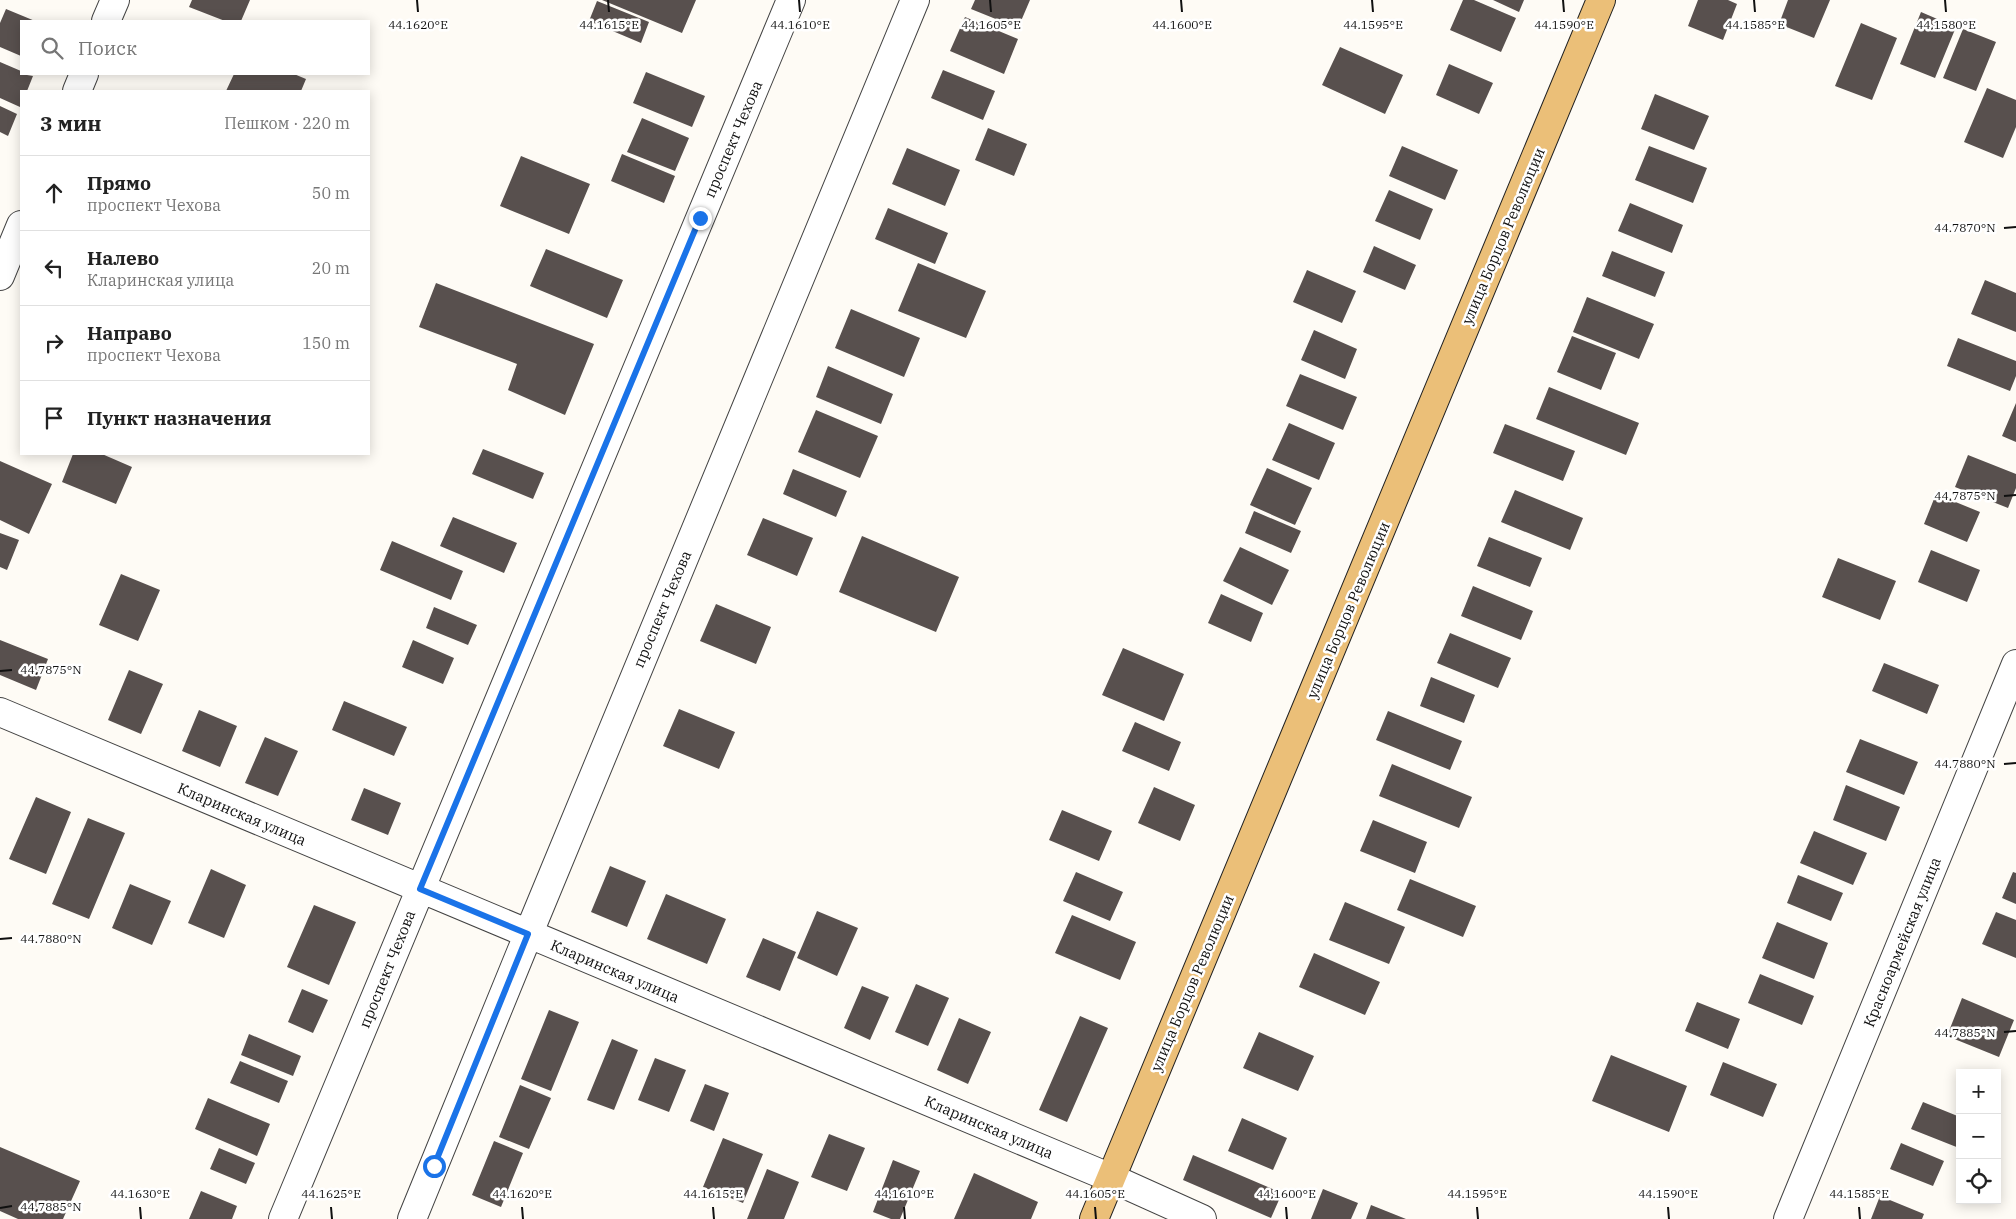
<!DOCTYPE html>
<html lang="ru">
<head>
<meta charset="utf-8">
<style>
	:root { --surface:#fff; --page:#f2f2f2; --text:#222; --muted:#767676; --line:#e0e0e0 }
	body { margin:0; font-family:"IBM Plex Serif",serif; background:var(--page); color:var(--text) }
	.controls { position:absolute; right:15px; bottom:15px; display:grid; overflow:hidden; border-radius:0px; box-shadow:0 2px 12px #0003 }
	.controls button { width:45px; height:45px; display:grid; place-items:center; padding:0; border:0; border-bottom:1px solid var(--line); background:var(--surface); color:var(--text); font:25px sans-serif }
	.stop { position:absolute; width:15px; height:15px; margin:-11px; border:4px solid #1a73e8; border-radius:50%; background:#fff }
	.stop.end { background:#1a73e8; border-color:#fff; box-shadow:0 1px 5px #0008 }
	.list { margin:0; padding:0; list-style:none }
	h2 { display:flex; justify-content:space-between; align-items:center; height:65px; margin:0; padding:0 20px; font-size:21px }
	h2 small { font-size:16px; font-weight:400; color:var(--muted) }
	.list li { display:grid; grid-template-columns:32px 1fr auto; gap:15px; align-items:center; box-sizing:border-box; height:75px; padding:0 20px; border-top:1px solid var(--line) }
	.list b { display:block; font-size:19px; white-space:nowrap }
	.list p { margin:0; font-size:16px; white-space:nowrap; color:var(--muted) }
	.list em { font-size:16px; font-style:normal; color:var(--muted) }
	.icon { flex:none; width:28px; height:28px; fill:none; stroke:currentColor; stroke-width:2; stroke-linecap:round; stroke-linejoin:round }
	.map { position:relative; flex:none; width:2016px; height:1219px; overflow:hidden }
	.search { position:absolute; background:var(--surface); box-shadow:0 2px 12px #0003; left:20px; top:20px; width:350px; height:55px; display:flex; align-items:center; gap:12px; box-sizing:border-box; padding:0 18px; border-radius:0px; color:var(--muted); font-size:19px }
	.panel { position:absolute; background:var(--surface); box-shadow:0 2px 12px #0003; left:20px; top:90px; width:350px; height:365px; border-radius:0px }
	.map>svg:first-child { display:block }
	.building { fill:#58504e }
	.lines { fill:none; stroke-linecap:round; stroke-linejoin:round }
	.minor-casing { stroke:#434343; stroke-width:30 }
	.major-casing { stroke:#212121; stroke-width:30 }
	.minor { stroke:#fff; stroke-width:28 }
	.major { stroke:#ebbf78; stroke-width:28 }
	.route { stroke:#1a73e8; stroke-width:6 }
	.ticks { fill:none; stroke:#101010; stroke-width:2 }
	.labels { text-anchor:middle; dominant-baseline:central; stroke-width:5; stroke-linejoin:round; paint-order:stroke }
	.street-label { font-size:15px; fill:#101010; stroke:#fff }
	.ticks-label { font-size:12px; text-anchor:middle; fill:#101010; stroke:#fff; stroke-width:5; stroke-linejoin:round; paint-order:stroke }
</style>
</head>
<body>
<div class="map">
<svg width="2016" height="1219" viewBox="0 0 2016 1219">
	<rect width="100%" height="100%" fill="#fefbf5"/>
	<path class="building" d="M192 0H250L241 21H225L189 7Z
		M602 0H696L682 33Z
		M975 0H1030L1018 28 971 9Z
		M1463 0H1474L1516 18 1501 52 1450 30Z
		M1493 0H1524L1519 12Z
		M1698 0H1728L1737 4 1723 40 1688 26Z
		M1788 0H1830L1814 38 1779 24Z
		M597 1 649 22 641 43 589 21Z
		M6 9 35 21H21V56L0 47V23Z
		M1921 12 1956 27 1935 78 1900 64Z
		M965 17 1018 39 1004 74 950 51Z
		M1861 23 1897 38 1872 100 1835 86Z
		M1963 29 1996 42 1976 91 1943 78Z
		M1340 47 1403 75 1385 114 1322 85Z
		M0 62 21 71V74L33 76 27 91H21L20 107 0 98Z
		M1449 64 1493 83 1479 114 1436 95Z
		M943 70 995 91 983 120 931 98Z
		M646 72 705 96 692 127 633 103Z
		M234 74H294L306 79 301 91H226Z
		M1987 88 2016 100V127L2003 158 1964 142Z
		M1655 94 1709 116 1694 150 1641 129Z
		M0 106 17 114 8 136 0 132Z
		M642 118 689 138 675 171 627 152Z
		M988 128 1027 144 1014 176 975 160Z
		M1402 146 1458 170 1445 200 1389 176Z
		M1649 146 1707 168 1693 203 1635 180Z
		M907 148 960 170 945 206 892 184Z
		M622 154 675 176 664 203 611 181Z
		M521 156 590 184 569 234 500 206Z
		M1389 190 1433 209 1420 240 1375 221Z
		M1630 203 1683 225 1672 253 1618 231Z
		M888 208 948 233 935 264 875 239Z
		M1374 246 1416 265 1405 290 1363 272Z
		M546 249 623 280 607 318 530 286Z
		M1612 251 1665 272 1655 297 1602 276Z
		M918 263 986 291 966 338 898 311Z
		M1307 270 1356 291 1342 323 1293 302Z
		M1985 280 2016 293V332L1971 314Z
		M436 283 594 344 565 415 508 390 517 364 419 327Z
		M1587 297 1654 324 1639 359 1573 332Z
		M851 309 920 338 904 377 835 348Z
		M1314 330 1357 349 1345 379 1301 360Z
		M1572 336 1616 353 1601 390 1557 372Z
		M1958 338 2016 361V376L2010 391 1947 366Z
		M828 366 893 394 881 424 816 397Z
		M1300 374 1357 397 1343 430 1286 406Z
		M1549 387 1639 423 1626 455 1536 419Z
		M2016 403V442L2002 436Z
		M816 410 878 436 860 478 798 452Z
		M1289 423 1335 443 1319 480 1272 460Z
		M1505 424 1575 451 1563 481 1493 453Z
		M483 449 544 473 533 499 472 474Z
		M73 454H102L132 467 116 504 62 482Z
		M1968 455 2016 474V488L2008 508 1955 487Z
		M0 461 52 484 29 534 0 520Z
		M1267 468 1312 488 1295 525 1250 505Z
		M793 469 847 491 836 517 783 494Z
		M1515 490 1583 518 1570 550 1501 522Z
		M1936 494 1980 512 1967 542 1924 524Z
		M1254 511 1301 531 1291 553 1245 533Z
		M453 517 517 543 504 573 440 546Z
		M763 518 813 538 797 576 747 555Z
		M0 533 19 540 7 570 0 567Z
		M862 536 959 577 936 632 839 592Z
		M1489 537 1542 558 1530 587 1477 566Z
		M392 541 463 571 451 600 380 570Z
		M1240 547 1289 570 1272 605 1223 581Z
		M1931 550 1980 570 1967 602 1918 582Z
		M1838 558 1896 581 1880 620 1822 597Z
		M121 574 160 590 138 641 99 625Z
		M1473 586 1533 611 1521 640 1461 616Z
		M1221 594 1263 613 1251 642 1208 623Z
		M716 604 771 627 756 664 700 641Z
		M434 607 477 625 468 645 426 628Z
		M1450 633 1511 658 1498 688 1437 663Z
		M0 640 48 659 36 690 0 675Z
		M413 640 454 658 443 684 402 667Z
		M1123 648 1184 674 1164 721 1102 695Z
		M1884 663 1939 685 1927 714 1872 691Z
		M129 670 163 684 141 734 108 720Z
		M1431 677 1475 695 1464 723 1420 706Z
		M344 701 407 727 394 756 332 730Z
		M679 709 735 732 719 769 663 746Z
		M199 710 237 726 220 767 182 751Z
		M1388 711 1462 741 1450 770 1376 740Z
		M1135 722 1181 742 1169 771 1122 751Z
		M265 737 298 751 278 796 245 783Z
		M1860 739 1918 762 1904 795 1846 772Z
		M1392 764 1472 797 1459 828 1379 796Z
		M1846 785 1900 807 1886 841 1833 820Z
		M1154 787 1195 805 1180 841 1138 823Z
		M364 788 401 803 388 835 351 820Z
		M36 797 71 812 46 874 9 859Z
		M1062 810 1112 831 1099 861 1049 840Z
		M88 818 125 833 89 919 52 904Z
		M1373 820 1427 842 1415 873 1360 851Z
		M1814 831 1867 853 1853 885 1800 863Z
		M610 866 646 881 627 927 591 912Z
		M211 869 246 885 224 938 188 923Z
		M1076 872 1123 892 1110 921 1063 901Z
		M2013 872 2016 873V904L2002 898Z
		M1798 875 1843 893 1831 921 1787 903Z
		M1410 879 1476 906 1463 937 1397 910Z
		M130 884 171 901 152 945 112 928Z
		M666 894 726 919 707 964 647 939Z
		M1345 902 1405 927 1389 964 1329 940Z
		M314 905 356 922 329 985 287 967Z
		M817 911 858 928 837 976 797 958Z
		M1996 912 2016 920V958L1982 944Z
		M1072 915 1136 942 1120 980 1055 953Z
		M1777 922 1828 943 1814 979 1762 958Z
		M763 938 796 952 780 991 746 977Z
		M1314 953 1380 982 1365 1015 1299 987Z
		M1760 974 1814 996 1802 1025 1748 1003Z
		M916 984 949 998 928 1046 895 1032Z
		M862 986 889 997 870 1040 844 1028Z
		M302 989 328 1000 313 1033 288 1022Z
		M1962 998 2014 1020 1999 1057 1947 1036Z
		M1697 1002 1740 1019 1728 1049 1685 1031Z
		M549 1010 579 1022 551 1091 521 1079Z
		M1080 1016 1108 1028 1067 1122 1039 1110Z
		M959 1018 991 1032 968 1084 937 1070Z
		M1259 1032 1314 1056 1298 1091 1243 1068Z
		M249 1034 301 1056 293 1076 241 1055Z
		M612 1039 638 1050 614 1110 587 1100Z
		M1611 1055 1687 1086 1669 1132 1592 1101Z
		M655 1058 686 1070 669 1112 638 1100Z
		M240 1061 288 1081 279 1103 230 1083Z
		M1723 1062 1777 1084 1763 1117 1710 1095Z
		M705 1084 729 1093 714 1131 690 1121Z
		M520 1085 551 1098 529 1149 499 1137Z
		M208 1098 270 1124 257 1156 195 1129Z
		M1923 1102 1960 1117 1959 1148 1911 1129Z
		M1242 1118 1287 1138 1273 1170 1228 1151Z
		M829 1134 865 1148 847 1191 811 1177Z
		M723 1138 763 1154 743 1203 703 1187Z
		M494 1141 523 1153 501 1207 472 1195Z
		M1901 1143 1944 1161 1933 1186 1890 1169Z
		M0 1147 80 1181 63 1219H18L0 1211Z
		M219 1148 255 1163 246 1184 210 1169Z
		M1193 1155 1282 1193 1271 1218 1183 1180Z
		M893 1160 920 1171 900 1219H891L873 1212Z
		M767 1169 799 1182 784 1219H747Z
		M974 1173 1038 1202 1031 1219H954Z
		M1323 1189 1358 1203 1351 1219H1311Z
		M201 1191 237 1206 232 1219H189Z
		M1880 1196 1924 1214 1922 1219H1871Z
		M1371 1205 1406 1219H1366Z"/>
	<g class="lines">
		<g class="minor-casing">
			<path id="minor" d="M106 21 115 0
				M77 91 84 74
				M0 276 21 225
				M0 712 1111 1178 1202 1219
				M283 1219 791 0
				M412 1219 528 935 915 0
				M1788 1219 2016 664"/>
		</g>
		<g class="major-casing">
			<path id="major" d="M1094 1219 1601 0"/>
		</g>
		<use href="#minor" class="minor"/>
		<use href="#major" class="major"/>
	</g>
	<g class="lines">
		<path class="route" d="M434 1166 528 934 420 889 700 218"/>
	</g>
	<path class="ticks" d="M417 0 418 12M608 0 609 12M799 0 800 12M990 0 991 12M1181 0 1182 12M1372 0 1373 12M1563 0 1564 12M1754 0 1755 12M1945 0 1946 12M2004 228 2016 227M2004 496 2016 495M0 671 12 670M2004 764 2016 763M0 939 12 938M2004 1032 2016 1031M140 1207 141 1219M331 1207 332 1219M522 1207 523 1219M713 1207 714 1219M904 1207 905 1219M1095 1207 1096 1219M1286 1207 1287 1219M1477 1207 1478 1219M1668 1207 1669 1219M1859 1207 1860 1219M0 1208 12 1206"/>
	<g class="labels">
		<g class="street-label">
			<text transform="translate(733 139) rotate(-67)">проспект Чехова</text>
			<text transform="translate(1503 236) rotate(-67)">улица Борцов Революции</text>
			<text transform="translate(662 609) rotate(-67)">проспект Чехова</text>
			<text transform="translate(1348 610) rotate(-67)">улица Борцов Революции</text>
			<text transform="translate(242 814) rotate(23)">Кларинская улица</text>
			<text transform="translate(1902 942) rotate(-68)">Красноармейская улица</text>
			<text transform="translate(387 969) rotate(-68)">проспект Чехова</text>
			<text transform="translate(615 971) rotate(23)">Кларинская улица</text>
			<text transform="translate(1192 983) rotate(-67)">улица Борцов Революции</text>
			<text transform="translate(989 1127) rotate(23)">Кларинская улица</text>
		</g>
	</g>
	<g class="ticks-label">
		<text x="418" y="29">44.1620°E</text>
		<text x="609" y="29">44.1615°E</text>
		<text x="800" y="29">44.1610°E</text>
		<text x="991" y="29">44.1605°E</text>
		<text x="1182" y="29">44.1600°E</text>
		<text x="1373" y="29">44.1595°E</text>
		<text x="1564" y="29">44.1590°E</text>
		<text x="1755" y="29">44.1585°E</text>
		<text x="1946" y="29">44.1580°E</text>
		<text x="1965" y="232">44.7870°N</text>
		<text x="1965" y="500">44.7875°N</text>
		<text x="51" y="674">44.7875°N</text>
		<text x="1965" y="768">44.7880°N</text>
		<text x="51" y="943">44.7880°N</text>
		<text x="1965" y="1037">44.7885°N</text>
		<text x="140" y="1198">44.1630°E</text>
		<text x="331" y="1198">44.1625°E</text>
		<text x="522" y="1198">44.1620°E</text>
		<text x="713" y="1198">44.1615°E</text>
		<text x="904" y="1198">44.1610°E</text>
		<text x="1095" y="1198">44.1605°E</text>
		<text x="1286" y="1198">44.1600°E</text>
		<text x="1477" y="1198">44.1595°E</text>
		<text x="1668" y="1198">44.1590°E</text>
		<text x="1859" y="1198">44.1585°E</text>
		<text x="51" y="1211">44.7885°N</text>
	</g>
</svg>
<div class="controls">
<button>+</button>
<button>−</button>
<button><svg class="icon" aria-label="locate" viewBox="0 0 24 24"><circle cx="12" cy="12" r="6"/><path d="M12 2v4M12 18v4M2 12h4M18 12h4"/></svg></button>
</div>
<div class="stop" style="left:434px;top:1166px"></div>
<div class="stop end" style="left:700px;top:218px"></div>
<div class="search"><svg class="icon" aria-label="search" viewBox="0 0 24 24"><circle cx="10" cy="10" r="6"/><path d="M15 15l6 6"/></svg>Поиск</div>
<section class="panel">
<h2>3 мин<small>Пешком · 220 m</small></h2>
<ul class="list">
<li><svg class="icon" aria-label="ahead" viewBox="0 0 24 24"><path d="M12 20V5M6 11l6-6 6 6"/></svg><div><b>Прямо</b><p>проспект Чехова</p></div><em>50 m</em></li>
<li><svg class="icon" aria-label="left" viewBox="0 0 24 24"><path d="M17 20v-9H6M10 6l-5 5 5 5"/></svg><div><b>Налево</b><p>Кларинская улица</p></div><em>20 m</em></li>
<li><svg class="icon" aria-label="right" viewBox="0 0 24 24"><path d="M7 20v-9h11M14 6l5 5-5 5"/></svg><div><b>Направо</b><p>проспект Чехова</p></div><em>150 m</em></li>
<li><svg class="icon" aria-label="arrive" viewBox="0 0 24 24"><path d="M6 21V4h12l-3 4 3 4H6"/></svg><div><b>Пункт назначения</b></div></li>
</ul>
</section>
</div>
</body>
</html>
